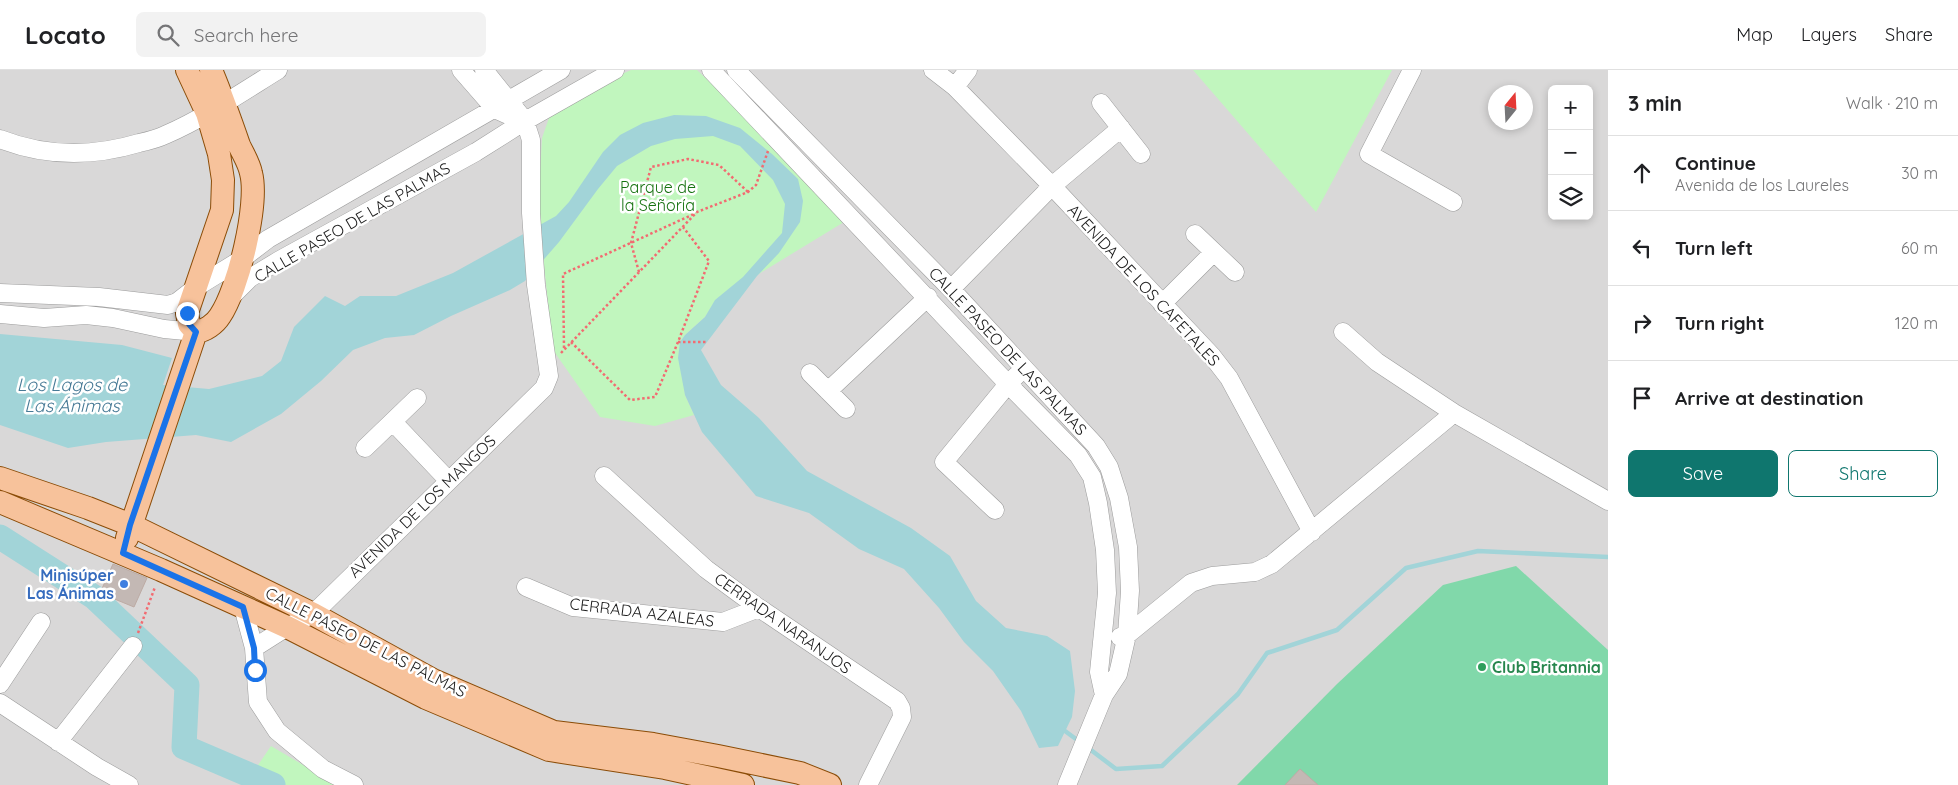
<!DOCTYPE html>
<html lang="en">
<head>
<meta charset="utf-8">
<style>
	:root { --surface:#fff; --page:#f2f2f2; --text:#202124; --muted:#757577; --line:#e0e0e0; --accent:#0f766e }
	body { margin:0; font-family:Quicksand,sans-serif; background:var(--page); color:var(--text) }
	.controls { position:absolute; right:15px; top:15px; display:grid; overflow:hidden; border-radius:8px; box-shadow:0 2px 8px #0003 }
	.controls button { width:45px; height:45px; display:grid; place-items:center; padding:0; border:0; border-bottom:1px solid var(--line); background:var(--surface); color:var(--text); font:25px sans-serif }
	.compass { position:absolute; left:1488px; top:15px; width:45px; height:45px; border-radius:50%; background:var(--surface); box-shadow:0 2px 8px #0003; rotate:18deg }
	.stop { position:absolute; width:15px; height:15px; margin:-11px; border:4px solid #1a73e8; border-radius:50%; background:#fff }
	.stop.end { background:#1a73e8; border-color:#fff; box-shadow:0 1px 5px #0008 }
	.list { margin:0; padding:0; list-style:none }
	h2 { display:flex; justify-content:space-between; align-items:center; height:65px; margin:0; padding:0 20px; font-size:21px }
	h2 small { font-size:16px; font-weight:400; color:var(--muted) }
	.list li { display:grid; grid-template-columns:32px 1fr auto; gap:15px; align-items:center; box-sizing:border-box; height:75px; padding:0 20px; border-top:1px solid var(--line) }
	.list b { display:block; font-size:19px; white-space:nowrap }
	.list p { margin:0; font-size:16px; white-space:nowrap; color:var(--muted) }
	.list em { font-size:16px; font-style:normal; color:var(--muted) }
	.actions { display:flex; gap:10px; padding:15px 20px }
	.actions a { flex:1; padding:11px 0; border:1px solid var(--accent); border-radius:8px; text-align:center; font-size:18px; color:var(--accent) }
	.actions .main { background:var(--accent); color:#fff }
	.icon { flex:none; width:28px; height:28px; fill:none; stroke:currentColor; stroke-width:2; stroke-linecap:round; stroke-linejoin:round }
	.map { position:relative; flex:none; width:1608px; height:715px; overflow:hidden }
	header { display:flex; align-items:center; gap:30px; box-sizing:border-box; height:70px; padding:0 25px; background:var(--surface); border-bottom:1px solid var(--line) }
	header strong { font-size:24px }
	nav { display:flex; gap:28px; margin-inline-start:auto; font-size:18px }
	.search { width:350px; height:45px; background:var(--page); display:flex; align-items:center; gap:12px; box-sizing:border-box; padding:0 18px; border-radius:8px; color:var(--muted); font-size:19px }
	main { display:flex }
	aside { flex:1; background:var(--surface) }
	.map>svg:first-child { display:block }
	.residential { fill:#d9d8d8; fill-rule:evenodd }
	.park { fill:#c1f6be }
	.pitch { fill:#81d8aa }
	.water { fill:#a2d4d8 }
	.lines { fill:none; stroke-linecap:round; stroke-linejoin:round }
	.stream { stroke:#a2d4d8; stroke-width:4.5 }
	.river { stroke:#a2d4d8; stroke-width:25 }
	.building { fill:#c3b8b4; stroke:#bdaba4 }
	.minor-casing { stroke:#9c9c9c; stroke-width:19 }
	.major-casing { stroke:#8b4c07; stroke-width:24 }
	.path { stroke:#f26b71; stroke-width:2.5; stroke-dasharray:2.5 2.5; stroke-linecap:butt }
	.minor { stroke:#fff; stroke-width:18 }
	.major { stroke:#f7c29b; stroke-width:22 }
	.route { stroke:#1a73e8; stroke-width:6 }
	.shop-dot { fill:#3f7fe0; stroke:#fff; stroke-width:2 }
	.leisure-dot { fill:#2e9e5b; stroke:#fff; stroke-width:2 }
	.labels { text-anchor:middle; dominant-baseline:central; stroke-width:5; stroke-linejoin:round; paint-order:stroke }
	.park-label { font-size:16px; fill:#167210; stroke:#fff }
	.street-label { font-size:16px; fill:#1b1b1b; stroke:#fff }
	.shop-label { font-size:16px; font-weight:bold; fill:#366cbe; stroke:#fff; text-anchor:end }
	.leisure-label { font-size:16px; font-weight:bold; fill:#27864d; stroke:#fff; text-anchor:start }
	.water-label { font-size:18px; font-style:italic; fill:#477a96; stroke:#fff }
</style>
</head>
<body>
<header>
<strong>Locato</strong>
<div class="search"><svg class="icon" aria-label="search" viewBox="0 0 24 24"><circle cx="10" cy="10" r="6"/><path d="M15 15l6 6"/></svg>Search here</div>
<nav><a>Map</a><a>Layers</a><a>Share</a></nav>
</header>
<main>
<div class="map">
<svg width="1608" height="715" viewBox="0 0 1608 715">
	<rect width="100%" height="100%" fill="#ece6e0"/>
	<path class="residential" d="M0 0H1608V715H0ZM1552 19H1589V146H1552ZM1496 22H1526V52H1496Z"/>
	<path class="park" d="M631 0H697L779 78 849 149 716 230 705 247 685 265 680 272 685 325 694 345 655 356 600 347 553 280 538 138 542 68 550 45 602 13Z
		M1193 0H1392L1316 142Z
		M271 676 337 715H283L256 698Z"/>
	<path class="pitch" d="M1516 496 1608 580V715H1237L1337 614 1443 515Z"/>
	<path class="water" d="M674 45 706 46 740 58 772 84 798 109 803 131 800 152 779 183 757 206 701 280 721 315 759 348 807 401 911 458 950 486 976 531 1006 558 1047 566 1070 581 1075 621 1072 647 1058 676 1039 678 1021 641 993 601 964 572 939 538 904 499 859 479 809 443 756 426 702 362 685 325 678 288 680 272 685 265 705 247 715 230 743 207 782 163 785 134 773 110 740 76 713 66 675 69 651 76 617 96 598 119 559 172 525 211 510 220 451 246 414 265 385 268 353 280 321 311 281 344 231 372 196 365 106 372 68 378 0 355V264L122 275 172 288 163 315 209 319 262 306 281 291 294 257 325 226 345 236 360 226H396L453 203 556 146 569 132 603 82 620 65 643 53Z"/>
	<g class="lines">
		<path class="stream" d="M1065 661 1080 672
			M1087 677 1116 699 1162 696 1238 624 1267 583 1337 560 1406 498 1478 481 1608 487"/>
		<path class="river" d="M0 467 94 527 187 615 184 677 273 715"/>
	</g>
	<path class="building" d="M113 494 147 508 134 537 100 523Z
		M1300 699 1318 715H1285Z"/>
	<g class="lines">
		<g class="minor-casing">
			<path id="minor" d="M461 0 495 39 506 44
				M711 0 1008 314 1078 385 1092 407 1098 433 1105 480 1107 523 1099 602 1104 625
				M736 0 951 219 1096 376 1109 397 1119 428 1128 477 1130 521 1127 565 1118 604 1104 625 1067 715
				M933 0 955 17 1052 116 1212 286 1229 308 1312 462
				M1412 0 1369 84 1453 132
				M955 17 968 0
				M1101 33 1141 84
				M0 69C46 87 92 87 139 73 148 71 157 69 165 65 204 48 241 23 278 0
				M1195 164 1235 202
				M951 219 1052 116 1121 58
				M0 223 99 227 168 235 177 232 195 218 242 189 268 169 561 0
				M231 227 250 208 278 191 476 82 525 51 615 0
				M1162 234 1214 182
				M0 244 44 248 86 245 113 248 164 259 196 262
				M1343 262 1377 292 1454 343 1608 431
				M810 303 846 339
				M828 321 928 227
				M393 352 448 410
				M365 378 417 328
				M604 406 706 499 759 538 897 631 901 638 902 647 868 715
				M995 440 944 392 1008 314 1017 305
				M526 517 573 537 723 552 759 538
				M243 537 254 578 258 632 277 661 323 699 354 715
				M1120 567 1127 565 1191 513 1212 506 1255 502 1272 494 1454 343
				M254 578 287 557 313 544 544 318 549 306 536 215 531 143V70L525 51 484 0
				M0 614 41 552
				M0 633 97 697 129 715
				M58 672 133 576"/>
		</g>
		<g class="major-casing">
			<path id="major" d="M187 0 207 43 219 84 223 110 222 140 187 243 189 254 196 262
				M196 262C205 261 215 254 220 246 238 220 259 134 251 103 249 93 243 84 239 75 230 49 222 26 211 0
				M0 408 88 438 131 455 313 544 433 610 554 662 653 674 718 686 800 703 830 715
				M0 432 161 500 243 537 287 557 426 628 549 680 665 698 743 715
				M127 468 196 262"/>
		</g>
		<path class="path" d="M639 202 631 173 651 97 688 89 719 95 748 122
			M571 272 630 330 655 327 678 272 709 191 683 157
			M678 272H708
			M564 278 563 204 696 143
			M561 283 697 142 748 122 756 115 768 81
			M138 563 155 517"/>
		<use href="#minor" class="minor"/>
		<use href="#major" class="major"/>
	</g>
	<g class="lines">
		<path class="route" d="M187 243 189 254 196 262 130 455 123 483 243 537 254 578 255 600"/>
	</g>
	<circle class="shop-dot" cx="124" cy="514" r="5"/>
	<circle class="leisure-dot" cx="1482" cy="597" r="5"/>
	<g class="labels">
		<g class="park-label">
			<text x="658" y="117">Parque de<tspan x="658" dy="18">la Señoría</tspan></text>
		</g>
		<g class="street-label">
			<text transform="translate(352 152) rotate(-30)">CALLE PASEO DE LAS PALMAS</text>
			<text transform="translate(1144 215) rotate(47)">AVENIDA DE LOS CAFETALES</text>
			<text transform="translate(1008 281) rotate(47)">CALLE PASEO DE LAS PALMAS</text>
			<text transform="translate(422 436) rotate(-44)">AVENIDA DE LOS MANGOS</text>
			<text transform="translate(642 542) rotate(7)">CERRADA AZALEAS</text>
			<text transform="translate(783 553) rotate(35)">CERRADA NARANJOS</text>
			<text transform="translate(366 572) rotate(27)">CALLE PASEO DE LAS PALMAS</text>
		</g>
		<g class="shop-label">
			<text x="114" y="505">Minisúper<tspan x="114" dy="18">Las Ánimas</tspan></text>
		</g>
		<g class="leisure-label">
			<text x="1492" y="597">Club Britannia</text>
		</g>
		<g class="water-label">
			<text x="72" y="314">Los Lagos de<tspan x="72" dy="21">Las Ánimas</tspan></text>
		</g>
	</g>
</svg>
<div class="controls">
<button>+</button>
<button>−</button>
<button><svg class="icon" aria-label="layers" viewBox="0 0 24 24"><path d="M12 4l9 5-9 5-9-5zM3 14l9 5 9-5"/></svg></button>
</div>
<svg class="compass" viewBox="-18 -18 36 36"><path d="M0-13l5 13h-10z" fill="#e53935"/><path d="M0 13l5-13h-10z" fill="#757577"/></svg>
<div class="stop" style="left:255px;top:600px"></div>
<div class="stop end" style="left:187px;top:243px"></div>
</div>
<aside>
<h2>3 min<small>Walk · 210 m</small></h2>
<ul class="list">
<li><svg class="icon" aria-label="ahead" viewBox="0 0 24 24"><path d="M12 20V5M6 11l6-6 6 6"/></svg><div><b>Continue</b><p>Avenida de los Laureles</p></div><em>30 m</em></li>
<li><svg class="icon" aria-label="left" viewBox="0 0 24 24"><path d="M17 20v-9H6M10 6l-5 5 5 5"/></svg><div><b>Turn left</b></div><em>60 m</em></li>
<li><svg class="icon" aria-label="right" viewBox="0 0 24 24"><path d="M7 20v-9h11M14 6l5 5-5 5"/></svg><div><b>Turn right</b></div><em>120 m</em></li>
<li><svg class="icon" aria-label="arrive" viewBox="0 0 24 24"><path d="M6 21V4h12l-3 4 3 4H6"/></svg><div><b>Arrive at destination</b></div></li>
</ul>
<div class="actions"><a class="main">Save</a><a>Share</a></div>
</aside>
</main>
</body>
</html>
